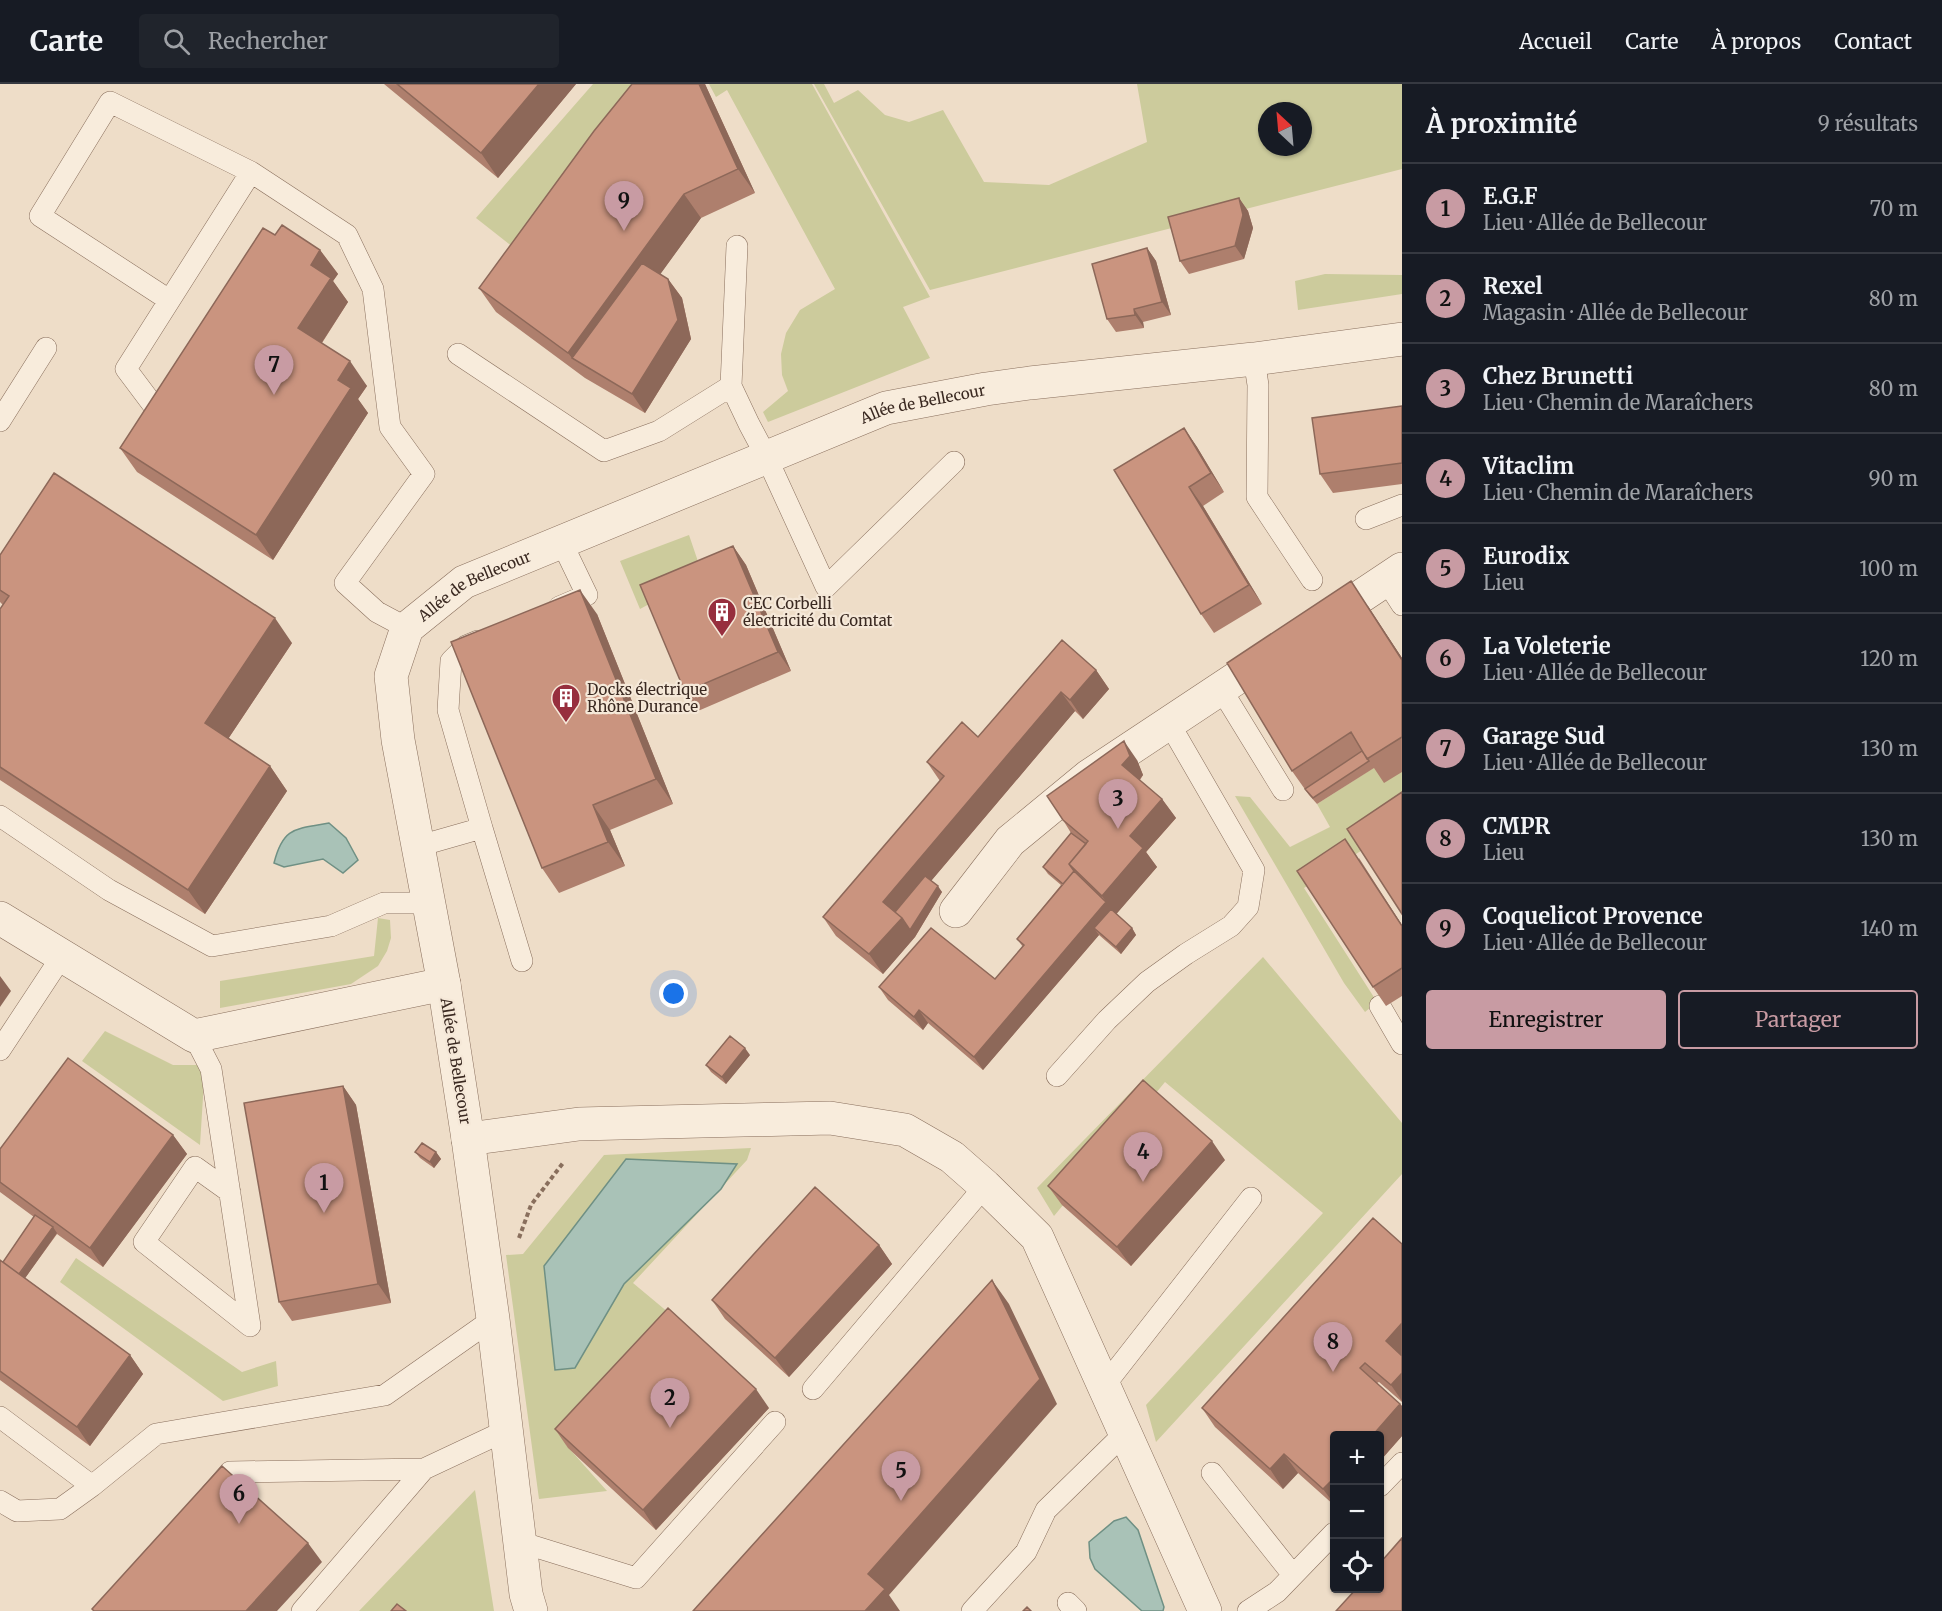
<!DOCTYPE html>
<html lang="fr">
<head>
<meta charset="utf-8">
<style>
	:root { --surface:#171b24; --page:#20242c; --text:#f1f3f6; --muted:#9ea1a6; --line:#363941; --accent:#c89ba3 }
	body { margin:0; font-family:Merriweather,serif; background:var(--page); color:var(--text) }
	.controls { position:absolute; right:18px; bottom:18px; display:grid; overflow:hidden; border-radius:6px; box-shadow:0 2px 4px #0004 }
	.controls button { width:54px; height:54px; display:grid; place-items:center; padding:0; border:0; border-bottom:2px solid var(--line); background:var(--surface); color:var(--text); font:30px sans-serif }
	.compass { position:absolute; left:1258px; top:18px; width:54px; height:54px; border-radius:50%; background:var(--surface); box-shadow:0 2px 4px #0004; rotate:334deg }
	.you { position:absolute; left:674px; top:910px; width:21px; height:21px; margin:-15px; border:4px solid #fff; border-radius:50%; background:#1a73e8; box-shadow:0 0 0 9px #1a73e833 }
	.badge { display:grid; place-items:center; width:39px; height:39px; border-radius:50%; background:var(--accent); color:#111; font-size:20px; font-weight:700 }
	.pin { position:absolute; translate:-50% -50px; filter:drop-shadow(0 2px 3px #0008) }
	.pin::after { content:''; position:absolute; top:32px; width:21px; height:18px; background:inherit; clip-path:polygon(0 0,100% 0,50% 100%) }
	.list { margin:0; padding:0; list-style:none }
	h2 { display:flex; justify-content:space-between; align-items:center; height:78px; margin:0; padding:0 24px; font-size:26px }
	h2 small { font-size:20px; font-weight:400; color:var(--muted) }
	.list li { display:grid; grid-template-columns:39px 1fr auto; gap:18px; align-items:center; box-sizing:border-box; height:90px; padding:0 24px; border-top:2px solid var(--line) }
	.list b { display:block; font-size:22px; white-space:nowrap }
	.list p { margin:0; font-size:20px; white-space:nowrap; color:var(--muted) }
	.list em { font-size:20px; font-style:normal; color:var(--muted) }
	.actions { display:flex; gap:12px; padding:18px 24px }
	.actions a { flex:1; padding:14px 0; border:2px solid var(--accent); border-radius:6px; text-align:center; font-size:21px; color:var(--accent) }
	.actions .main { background:var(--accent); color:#111 }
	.icon { flex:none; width:33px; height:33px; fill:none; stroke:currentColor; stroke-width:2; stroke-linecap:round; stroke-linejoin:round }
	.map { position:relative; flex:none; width:1402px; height:1527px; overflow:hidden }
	header { display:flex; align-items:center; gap:36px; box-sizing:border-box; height:84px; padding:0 30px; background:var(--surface); border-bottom:2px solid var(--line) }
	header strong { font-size:28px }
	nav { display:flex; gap:33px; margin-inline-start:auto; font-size:21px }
	.search { width:420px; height:54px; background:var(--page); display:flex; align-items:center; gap:15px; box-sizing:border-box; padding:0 21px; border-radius:6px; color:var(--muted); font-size:22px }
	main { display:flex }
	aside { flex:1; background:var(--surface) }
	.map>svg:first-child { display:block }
	.green { fill:#cccb9c; fill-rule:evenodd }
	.water { fill:#a9c2b7; stroke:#6f9084; stroke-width:1.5 }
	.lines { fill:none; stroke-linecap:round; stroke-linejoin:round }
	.service-casing { stroke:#896f5d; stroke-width:22 }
	.minor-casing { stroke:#896f5d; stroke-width:34 }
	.path { stroke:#896f5d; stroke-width:4; stroke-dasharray:4.5 3; stroke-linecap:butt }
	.service { stroke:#f8ecdc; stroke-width:21 }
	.minor { stroke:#f8ecdc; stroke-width:33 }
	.wall { fill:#ae7f6d }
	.shaded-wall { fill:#8d6859 }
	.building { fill:#ca947f; stroke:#8d6859; stroke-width:1.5 }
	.labels { text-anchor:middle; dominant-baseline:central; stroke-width:4.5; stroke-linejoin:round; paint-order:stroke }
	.street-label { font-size:15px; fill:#3a2921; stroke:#f5e8d8 }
	.poi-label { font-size:15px; fill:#3a2921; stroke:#f5e8d8; text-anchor:start }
</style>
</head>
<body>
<header>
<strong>Carte</strong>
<div class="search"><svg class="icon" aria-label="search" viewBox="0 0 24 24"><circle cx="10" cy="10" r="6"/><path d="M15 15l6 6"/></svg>Rechercher</div>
<nav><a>Accueil</a><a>Carte</a><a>À propos</a><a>Contact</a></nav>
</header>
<main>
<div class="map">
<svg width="1402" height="1527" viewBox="0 0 1402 1527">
	<rect width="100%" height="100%" fill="#eeddc8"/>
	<path class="green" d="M593 0H667L518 167 476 134Z
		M709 0H812L930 213 903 223 930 274 768 338 763 328 788 307 782 291 781 270 786 249 800 226 835 205 727 6 716 13Z
		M814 0H824L834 19 858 6 885 31 909 38 943 26 984 98 1049 101 1147 58 1137 0H1402V85L930 206ZM1267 27H1303V63H1267Z
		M1325 190 1402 191V210L1298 226 1295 197Z
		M689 451 705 498 653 518 640 525 620 477Z
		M1375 683 1402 688V740L1304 804 1377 918 1365 928 1344 899 1235 712 1250 713 1290 763 1330 743 1317 720Z
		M378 834 390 836 391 854 387 867 378 882 351 900 220 924V897L374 872Z
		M1263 873 1402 1039V1090L1156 1358 1146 1321 1323 1129 1165 998 1054 1132 1037 1104Z
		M105 947 173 981H205L200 1061 82 977Z
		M751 1064 747 1076 633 1199 681 1239 566 1361 607 1407 539 1415 506 1171 523 1170 604 1071Z
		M76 1174 242 1288 276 1277 278 1302 223 1317 60 1198Z
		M475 1406 494 1527H359Z"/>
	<path class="water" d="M329 739 346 754 358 776 343 789 323 775 284 783 274 779C283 743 295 745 329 739Z
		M626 1075 737 1080 721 1105 624 1200 575 1284 555 1286 544 1182Z
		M1126 1433 1138 1446 1164 1523 1163 1527H1142L1095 1485 1090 1474 1089 1458 1114 1437Z"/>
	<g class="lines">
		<g class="service-casing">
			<path id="service" d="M169 216 40 132 110 18 251 88
				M458 270 604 367 659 347 731 302 749 340 766 372 826 503 954 378
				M1254 275 1258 301 1257 413 1312 496
				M731 302 737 162
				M159 329 126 285 251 88 347 151 373 205 390 343 424 390 345 499 377 528 407 544
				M0 337 46 264
				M1366 435 1402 421
				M1386 496 1402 521
				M559 523 587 511 561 457
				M1221 605 1283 706
				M0 732 109 806 212 862 331 842 384 819H429
				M482 744 522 877
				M419 762 482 744 448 626 451 577 466 562 478 557
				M1380 922 1402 960
				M194 952 211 985 250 1242 144 1158 195 1083 230 1108
				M0 966 62 872
				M1057 992 1107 936 1147 898 1186 870 1231 842 1248 823 1254 786 1169 639
				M1104 1302 1251 1114
				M813 1305 985 1102
				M0 1333 92 1402 156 1350 385 1311 493 1235
				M1212 1389 1293 1491
				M1380 1402 1402 1379
				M211 1410 230 1388 424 1385
				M0 1417 17 1427 60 1425 92 1402
				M520 1458 636 1494 775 1338
				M1068 1519 1076 1527
				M302 1527 424 1385 507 1346
				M972 1527 1026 1468 1046 1426 1126 1348
				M1248 1527 1277 1508 1334 1449"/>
		</g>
		<g class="minor-casing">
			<g id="minor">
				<path d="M1324 537 1402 485"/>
				<path d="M956 827 1010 757 1089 692 1273 570"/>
				<path d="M0 834 194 952 444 900"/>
				<path d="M468 1055 579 1040 830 1034 905 1046 952 1073 985 1102 1037 1153 1205 1527"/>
				<path id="s1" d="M531 1527 526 1510 493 1235 468 1055 444 900 398 656 391 592 407 544 464 498 886 324 986 305 1030 299 1254 275 1402 255"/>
			</g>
		</g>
		<path class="path" d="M519 1154 531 1121 563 1079"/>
		<use href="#service" class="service"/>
		<use href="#minor" class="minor"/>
	</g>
	<path class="wall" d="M384 0H576L498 94Z
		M705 0 755 109 701 134 660 190 668 195 682 214 691 255 645 329 585 294 496 228 479 204Z
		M1239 114 1248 127 1253 144 1244 175 1189 190 1180 177Z
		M275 151 320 166 338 190 333 197 348 218 322 259 367 302 358 315 368 329 273 476 137 388 120 364Z
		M1147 164 1156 177 1171 231 1143 238 1144 244 1116 248 1107 235Z
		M1402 322V400L1333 409 1320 390Z
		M1184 344 1197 363 1224 408 1203 422 1262 520 1214 549 1201 530Z
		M733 462 746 481 791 587 698 627 685 608Z
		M0 471 292 559 228 655 270 682 287 707 205 830 0 696V525L3 521 0 518Z
		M1368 522 1402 574V688L1384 699 1374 684 1317 720 1309 711 1292 687Z
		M597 530 673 720 610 746 625 782 559 809 542 784Z
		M1096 586 1109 605 1083 635 1075 627 931 797 942 808 915 853 883 890 836 852 823 833 940 697 927 678 978 653Z
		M1137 676 1143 691 1140 696 1162 715 1176 734 1146 768 1157 783 1116 830 1132 844 1136 851 1121 870 1099 851 983 986 928 939 923 946 888 916 879 903 995 895 1023 863 1017 855 1061 801 1048 790 1043 783 1071 749 1063 736Z
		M1359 774 1402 841V912L1386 922 1373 903Z
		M750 971 726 1000 711 988 706 981Z
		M343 1002 356 1021 391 1219 292 1237 279 1218Z
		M173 1051 187 1070 103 1183 57 1150 25 1194 130 1271 143 1290 90 1362 0 1296V1176L3 1178 34 1133 0 1108V1065Z
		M415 1068H436L441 1075 434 1084 420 1074Z
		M1225 1076 1131 1182 1062 1121 1048 1102Z
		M1402 1160V1318L1379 1298 1377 1299 1402 1322V1352L1380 1377V1352H1335V1422L1298 1389 1283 1405 1215 1343 1202 1324Z
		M879 1161 892 1180 789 1293 725 1235 712 1216Z
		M769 1324 656 1446 568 1364 555 1345Z"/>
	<path class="shaded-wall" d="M539 0H576L498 94 481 69Z
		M699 0H705L755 109 738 85Z
		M684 110 701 134 591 286 572 274 568 269Z
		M1239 114 1248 127 1253 144 1244 175 1235 162Z
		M1147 164 1156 177 1171 231 1162 218Z
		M320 166 338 190 333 197 348 218 315 269 298 244 311 181Z
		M668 195 682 214 691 255 645 329 632 310Z
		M1134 225 1143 238 1144 244 1135 231Z
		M350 277 367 302 358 315 368 329 273 476 256 451 338 296Z
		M1184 344 1197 363 1224 408 1211 389Z
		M1189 403 1203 422 1262 520 1249 501Z
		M733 462 746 481 791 587 778 568Z
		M1351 497 1402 574V576Z
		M580 506 597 530 673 720 656 695Z
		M275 534 292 559 222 664 205 639Z
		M1096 586 1109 605 1083 635 1070 616Z
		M1061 608 1075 627 898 836 883 818Z
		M1124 657 1137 676 1143 691 1136 700 1122 681Z
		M270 682 287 707 205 830 188 806Z
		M1162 715 1176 734 1146 768 1157 783 1100 849 1094 844 1099 851 983 986 974 973 1106 818 1102 812 1130 752Z
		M593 721 610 746 625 782 608 758Z
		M1345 755 1402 841V842Z
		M938 802 942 808 915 853 883 890 869 870 902 834Z
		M1132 844 1136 851 1121 870 1116 863Z
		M0 892 11 907 0 923Z
		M919 926 928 939 923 946 914 933Z
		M745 964 750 971 726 1000 722 993Z
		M343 1002 356 1021 391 1219 378 1200Z
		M173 1051 187 1070 103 1183 90 1164Z
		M1212 1057 1225 1076 1131 1182 1117 1163Z
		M436 1068 441 1075 434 1084 430 1078Z
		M53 1143 57 1149 21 1200 17 1194Z
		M879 1161 892 1180 789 1293 775 1274Z
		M992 1196 1009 1220 1057 1320 889 1511 900 1527H865L868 1490Z
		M1402 1239V1273L1386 1257Z
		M130 1271 143 1290 90 1362 77 1343Z
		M1402 1289V1317L1391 1301Z
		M756 1305 769 1324 656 1446 643 1426Z
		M1400 1320 1402 1322V1352L1380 1377V1352H1372Z
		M1284 1370 1298 1389 1283 1405 1270 1385Z
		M1335 1393V1421L1323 1405Z
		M308 1459 322 1478 277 1527H246Z"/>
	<path class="building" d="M397 0H539L481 69Z
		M632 0H699L738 85 684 110 568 269 479 204 594 47Z
		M1239 114 1243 131 1235 162 1180 177 1168 133Z
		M282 141 320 166 311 181 331 194 298 244 350 277 338 296 351 304 256 451 120 364 263 144 275 151Z
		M1147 164 1162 218 1134 225 1135 231 1107 235 1092 180Z
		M642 179 668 195 678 236 632 310 572 274Z
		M1402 322V379L1320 390 1312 334Z
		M1184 344 1211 389 1189 403 1249 501 1201 530 1114 386Z
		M54 389 275 534 205 639 270 682 188 806 0 683V525L9 512 0 506V471Z
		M733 462 778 568 685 608 640 501Z
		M1351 497 1402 576V653L1367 675 1351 648 1292 687 1227 579Z
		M580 506 656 695 593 721 608 758 542 784 451 558Z
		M1062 556 1096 586 1070 616 1061 608 883 818 902 834 869 870 823 833 944 692 927 678 962 638 978 653Z
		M1124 657 1130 672 1122 681 1162 715 1130 752 1143 764 1102 812 1069 780 1088 757 1063 736 1047 712Z
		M1362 667 1369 677 1313 714 1305 705Z
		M1402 708V830L1347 745Z
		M1071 749 1086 760 1069 780 1074 787 1063 800 1043 783Z
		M1345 755 1402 842V884L1373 903 1297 787Z
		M1074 787 1106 818 974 973 919 926 914 933 879 903 931 844 995 895 1024 861 1017 855Z
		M925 792 938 802 910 846 902 834 895 828Z
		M1111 825 1132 844 1116 863 1094 844Z
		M730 952 745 964 722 993 706 981Z
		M68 974 173 1051 90 1164 0 1098V1065Z
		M1143 996 1212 1057 1117 1163 1048 1102Z
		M343 1002 378 1200 279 1218 244 1019Z
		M422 1059 436 1068 430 1078 415 1068Z
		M815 1103 879 1161 775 1274 712 1216Z
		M35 1131 53 1143 19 1190 3 1178Z
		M1373 1134 1402 1160V1239L1386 1257 1402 1272V1289L1391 1301 1365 1279 1360 1284 1400 1320 1372 1352H1335V1393L1323 1405 1284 1370 1270 1385 1202 1324Z
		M0 1176 130 1271 77 1343 0 1287Z
		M992 1196 1040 1295 868 1490 885 1505 865 1527H693Z
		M668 1224 756 1305 643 1426 555 1345Z
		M222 1382 308 1459 246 1527H94L92 1525Z
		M1402 1454V1527H1336L1357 1504H1380V1479Z
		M397 1520 406 1527H391Z
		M1027 1523 1031 1527H1023Z"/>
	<defs>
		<g id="building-pin" transform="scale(1.5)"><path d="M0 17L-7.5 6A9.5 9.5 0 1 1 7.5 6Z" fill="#972f3e" stroke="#f5e8d8"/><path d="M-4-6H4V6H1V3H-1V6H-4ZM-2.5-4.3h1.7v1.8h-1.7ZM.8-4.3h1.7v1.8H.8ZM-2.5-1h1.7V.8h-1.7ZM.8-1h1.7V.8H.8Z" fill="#fff"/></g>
	</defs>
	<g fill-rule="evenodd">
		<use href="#building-pin" x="722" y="528"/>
		<use href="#building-pin" x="566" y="614"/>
	</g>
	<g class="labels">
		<g class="street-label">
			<text stroke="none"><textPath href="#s1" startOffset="1563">Allée de Bellecour</textPath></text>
			<text stroke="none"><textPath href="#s1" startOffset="1077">Allée de Bellecour</textPath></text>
			<text transform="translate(456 977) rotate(81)">Allée de Bellecour</text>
		</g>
		<g class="poi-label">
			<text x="743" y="519">CEC Corbelli<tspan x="743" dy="17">électricité du Comtat</tspan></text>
			<text x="587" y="605">Docks électrique<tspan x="587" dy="17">Rhône Durance</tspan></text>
		</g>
	</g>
</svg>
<div class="controls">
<button>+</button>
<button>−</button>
<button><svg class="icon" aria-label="locate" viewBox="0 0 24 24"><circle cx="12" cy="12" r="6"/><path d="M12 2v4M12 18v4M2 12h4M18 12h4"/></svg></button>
</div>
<svg class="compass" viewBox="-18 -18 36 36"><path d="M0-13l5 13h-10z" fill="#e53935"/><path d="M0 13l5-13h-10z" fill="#9ea1a6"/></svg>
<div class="you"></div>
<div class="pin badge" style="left:324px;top:1129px">1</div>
<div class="pin badge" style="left:670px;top:1344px">2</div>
<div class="pin badge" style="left:1118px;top:745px">3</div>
<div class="pin badge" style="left:1143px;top:1098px">4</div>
<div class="pin badge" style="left:901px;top:1417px">5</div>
<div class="pin badge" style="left:239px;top:1440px">6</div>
<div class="pin badge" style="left:274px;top:311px">7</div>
<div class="pin badge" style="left:1333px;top:1288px">8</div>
<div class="pin badge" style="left:624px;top:147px">9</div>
</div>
<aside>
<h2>À proximité<small>9 résultats</small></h2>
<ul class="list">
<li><span class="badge">1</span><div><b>E.G.F</b><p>Lieu · Allée de Bellecour</p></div><em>70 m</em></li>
<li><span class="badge">2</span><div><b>Rexel</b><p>Magasin · Allée de Bellecour</p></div><em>80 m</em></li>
<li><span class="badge">3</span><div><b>Chez Brunetti</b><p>Lieu · Chemin de Maraîchers</p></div><em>80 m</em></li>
<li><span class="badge">4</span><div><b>Vitaclim</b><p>Lieu · Chemin de Maraîchers</p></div><em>90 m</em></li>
<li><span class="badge">5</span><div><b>Eurodix</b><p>Lieu</p></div><em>100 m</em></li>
<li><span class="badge">6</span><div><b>La Voleterie</b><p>Lieu · Allée de Bellecour</p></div><em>120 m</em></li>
<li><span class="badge">7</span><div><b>Garage Sud</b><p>Lieu · Allée de Bellecour</p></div><em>130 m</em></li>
<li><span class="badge">8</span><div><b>CMPR</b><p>Lieu</p></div><em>130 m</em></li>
<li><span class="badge">9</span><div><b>Coquelicot Provence</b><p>Lieu · Allée de Bellecour</p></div><em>140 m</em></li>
</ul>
<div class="actions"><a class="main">Enregistrer</a><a>Partager</a></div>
</aside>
</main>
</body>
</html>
